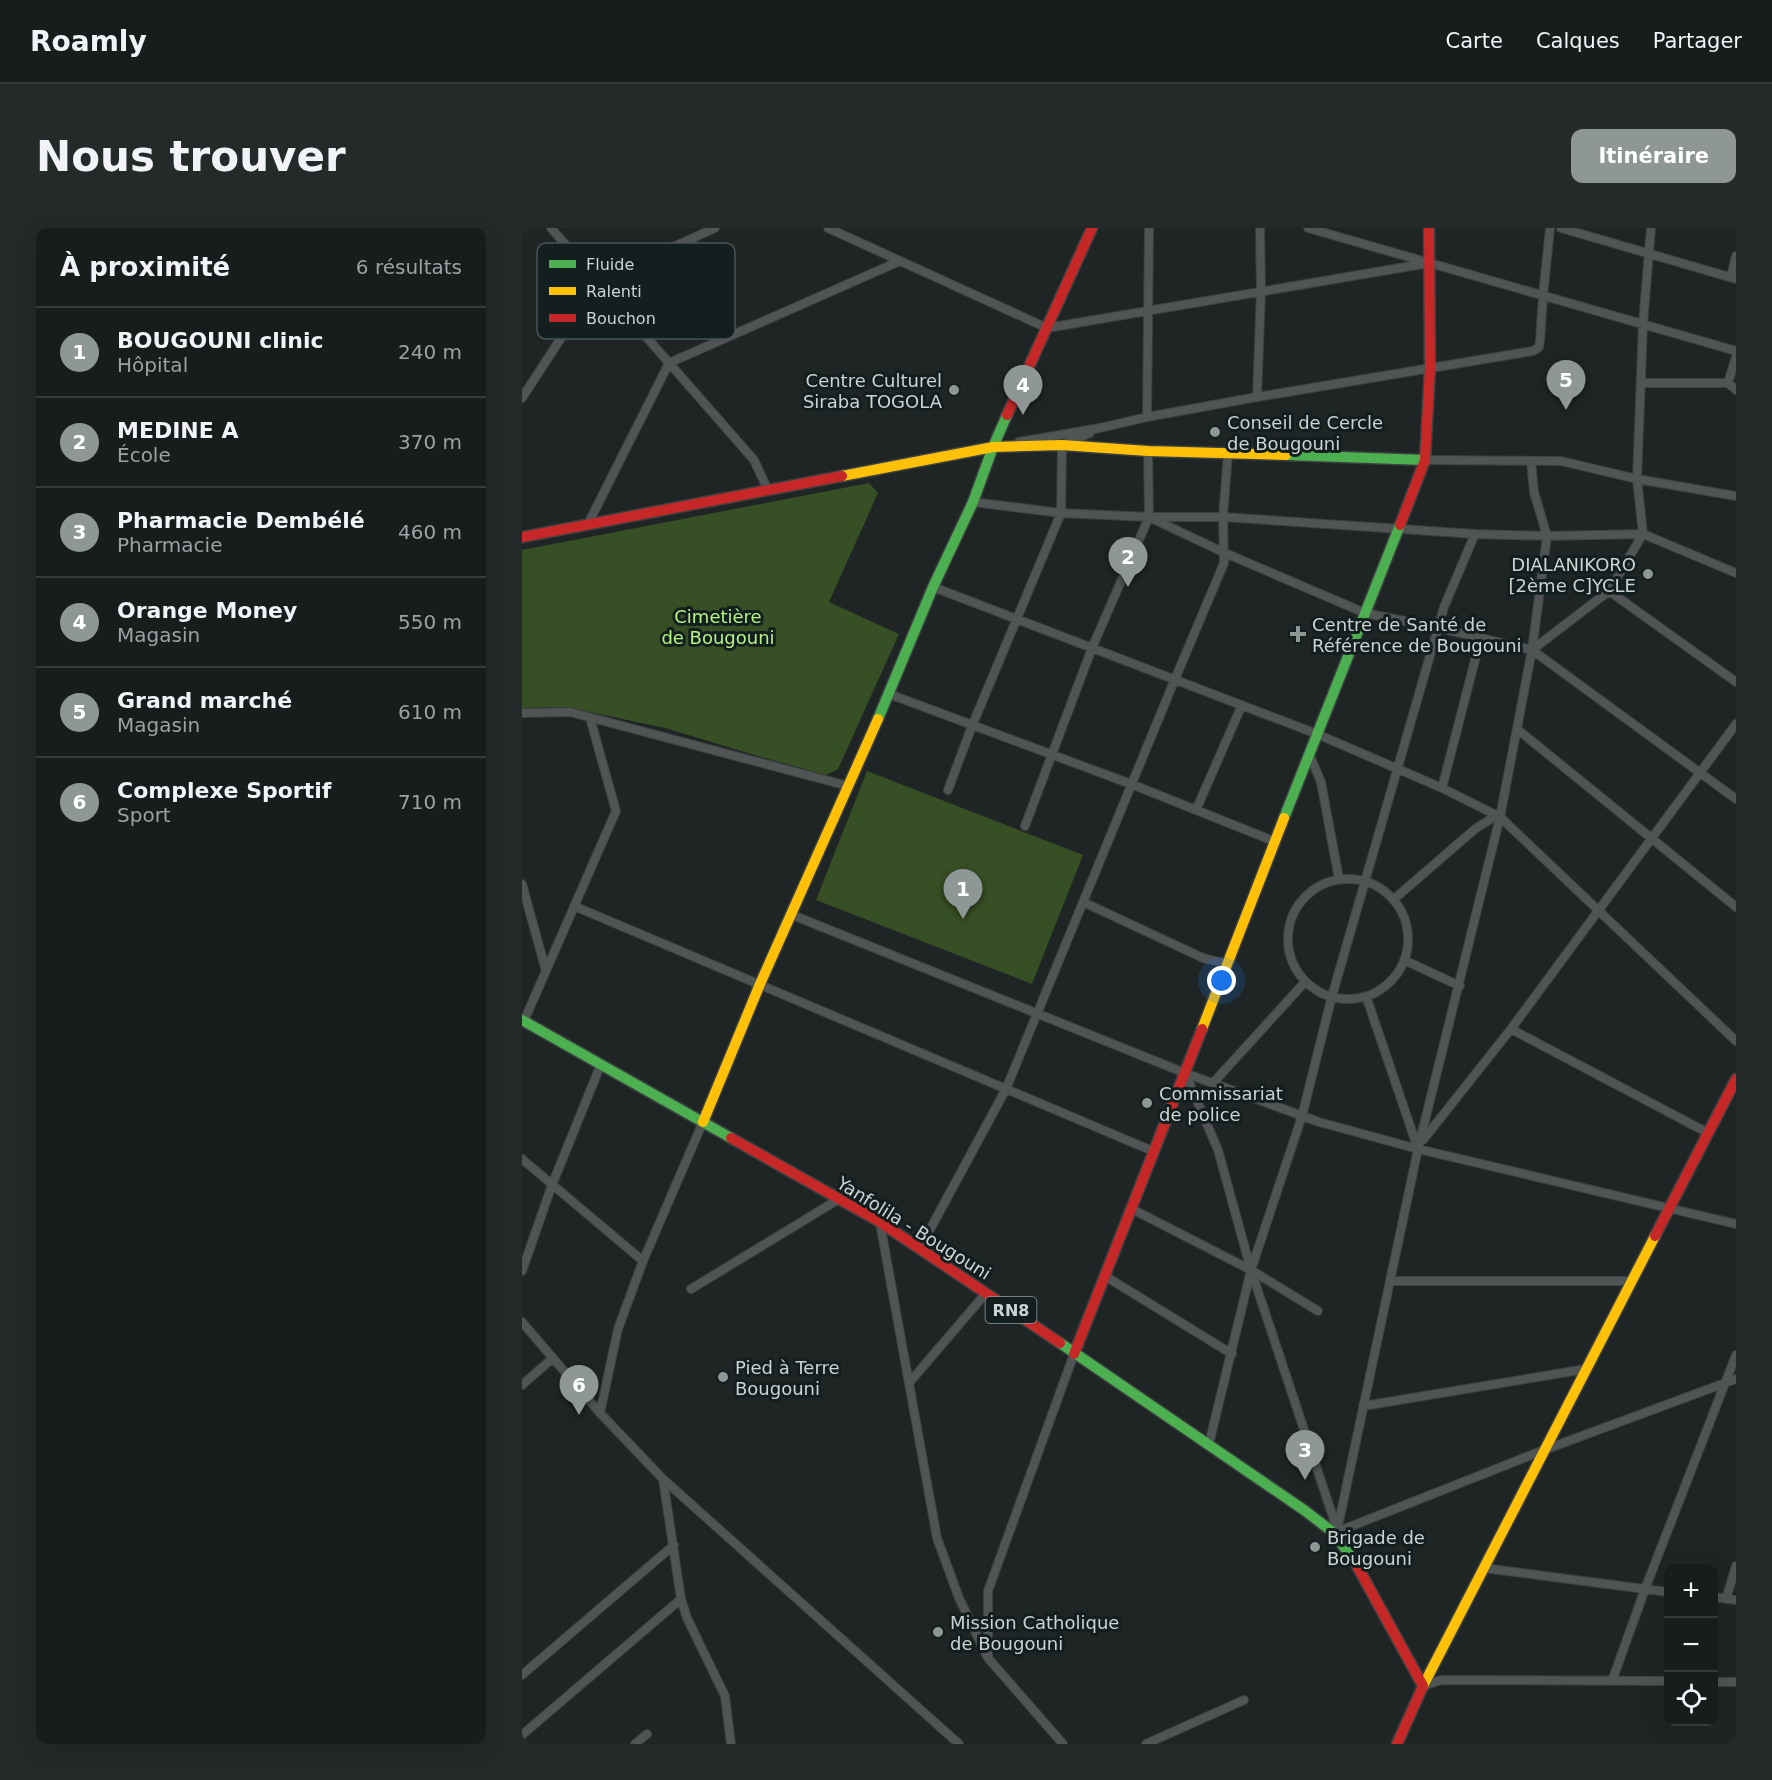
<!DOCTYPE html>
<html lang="fr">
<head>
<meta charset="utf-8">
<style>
	:root { --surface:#171c1c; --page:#242929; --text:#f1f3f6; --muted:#9ea1a3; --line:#363a3b; --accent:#8f9696 }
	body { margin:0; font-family:"DejaVu Sans",sans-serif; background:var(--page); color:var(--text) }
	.controls { position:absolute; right:18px; bottom:18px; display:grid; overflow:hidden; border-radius:12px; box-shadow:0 6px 24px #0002 }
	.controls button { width:54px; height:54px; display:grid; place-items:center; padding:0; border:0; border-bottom:2px solid var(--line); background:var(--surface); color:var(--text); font:30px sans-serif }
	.you { position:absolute; left:700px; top:753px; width:21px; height:21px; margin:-15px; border:4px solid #fff; border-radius:50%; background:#1a73e8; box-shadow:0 0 0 9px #1a73e833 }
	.badge { display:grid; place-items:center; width:39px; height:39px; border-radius:50%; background:var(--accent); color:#fff; font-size:20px; font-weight:700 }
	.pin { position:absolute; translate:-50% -50px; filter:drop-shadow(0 2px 3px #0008) }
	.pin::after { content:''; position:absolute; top:32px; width:21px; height:18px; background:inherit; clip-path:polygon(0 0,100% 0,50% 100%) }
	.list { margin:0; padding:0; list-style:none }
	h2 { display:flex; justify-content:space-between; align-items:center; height:78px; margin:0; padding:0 24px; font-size:26px }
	h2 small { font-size:20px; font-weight:400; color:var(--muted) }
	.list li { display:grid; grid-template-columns:39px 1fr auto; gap:18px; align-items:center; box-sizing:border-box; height:90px; padding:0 24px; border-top:2px solid var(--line) }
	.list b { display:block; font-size:22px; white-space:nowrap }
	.list p { margin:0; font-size:20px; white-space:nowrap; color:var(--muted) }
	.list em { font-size:20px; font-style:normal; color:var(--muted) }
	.icon { flex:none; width:33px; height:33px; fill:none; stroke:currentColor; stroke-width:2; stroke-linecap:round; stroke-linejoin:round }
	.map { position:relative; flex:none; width:1214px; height:1516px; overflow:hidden; border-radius:12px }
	header { display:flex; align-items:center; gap:36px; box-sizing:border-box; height:84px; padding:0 30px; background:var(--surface); border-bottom:2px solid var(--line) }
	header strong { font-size:28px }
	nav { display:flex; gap:33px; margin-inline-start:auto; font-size:21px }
	.intro { display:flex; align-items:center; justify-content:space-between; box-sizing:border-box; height:144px; padding:0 36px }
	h1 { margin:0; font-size:42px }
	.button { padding:15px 27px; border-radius:12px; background:var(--accent); color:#fff; font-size:21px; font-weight:700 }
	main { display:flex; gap:36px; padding:0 36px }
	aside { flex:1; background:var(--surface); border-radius:12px; box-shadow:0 6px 24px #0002 }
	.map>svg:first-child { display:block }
	.green { fill:#374f24 }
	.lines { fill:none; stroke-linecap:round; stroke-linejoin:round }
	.street-casing { stroke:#3c4040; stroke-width:10 }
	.fast-casing { stroke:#3c4040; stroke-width:13 }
	.slow-casing { stroke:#3c4040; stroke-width:13 }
	.jam-casing { stroke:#3c4040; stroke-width:13 }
	.street { stroke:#515455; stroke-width:8 }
	.fast { stroke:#4caf50; stroke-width:10 }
	.slow { stroke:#ffc107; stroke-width:10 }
	.jam { stroke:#c62828; stroke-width:10 }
	.poi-dot { fill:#8f9696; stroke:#131e1e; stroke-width:2 }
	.labels { text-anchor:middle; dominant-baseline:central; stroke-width:6; stroke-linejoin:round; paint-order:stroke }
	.shield { fill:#131e1e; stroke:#949d9d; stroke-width:1.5 }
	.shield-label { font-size:16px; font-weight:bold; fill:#ccd3d3 }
	.poi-label { font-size:18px; fill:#ccd3d3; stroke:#131e1e; text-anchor:start }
	.park-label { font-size:18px; fill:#b5f481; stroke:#131e1e }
	.street-label { font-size:18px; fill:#ccd3d3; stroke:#131e1e }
	.key { fill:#131e1e; stroke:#4a5454; stroke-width:1.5 }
	.key-label { font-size:16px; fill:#ccd3d3 }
</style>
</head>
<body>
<header>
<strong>Roamly</strong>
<nav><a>Carte</a><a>Calques</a><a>Partager</a></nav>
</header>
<div class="intro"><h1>Nous trouver</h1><a class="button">Itinéraire</a></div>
<main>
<aside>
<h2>À proximité<small>6 résultats</small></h2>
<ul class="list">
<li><span class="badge">1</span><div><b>BOUGOUNI clinic</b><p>Hôpital</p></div><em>240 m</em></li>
<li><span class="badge">2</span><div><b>MEDINE A</b><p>École</p></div><em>370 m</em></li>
<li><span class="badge">3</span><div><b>Pharmacie Dembélé</b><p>Pharmacie</p></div><em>460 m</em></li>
<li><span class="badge">4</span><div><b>Orange Money</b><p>Magasin</p></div><em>550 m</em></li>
<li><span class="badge">5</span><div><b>Grand marché</b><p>Magasin</p></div><em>610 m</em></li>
<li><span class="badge">6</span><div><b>Complexe Sportif</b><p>Sport</p></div><em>710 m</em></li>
</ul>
</aside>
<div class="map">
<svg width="1214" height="1516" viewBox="0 0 1214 1516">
	<rect width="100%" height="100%" fill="#1f2525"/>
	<path class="green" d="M347 255 356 265 307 374 377 406 316 541 304 547 239 529 143 500 44 479 0 480V322Z
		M345 543 561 627 510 756 294 672Z"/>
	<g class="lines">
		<g class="street-casing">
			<path id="street" d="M29 0 232 232 246 262
				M306 0 525 100 907 35
				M786 0 1214 123
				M1039 0 1214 51
				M1209 49 1214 28
				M1119 155H1206L1214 162
				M1206 155 1214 129
				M735 169 739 64 738 0
				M0 170 76 53 193 0
				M625 189 627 0
				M497 214 578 200 625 189 735 169 1011 123 1017 119 1018 113 1021 68 1028 0
				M903 232 1039 233 1115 251 1214 268
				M451 274 539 285 627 289H701L953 306 1025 308 1121 306 1214 345
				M631 291 703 325 843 385 917 400 1010 422 1214 571
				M65 298 147 135 378 33
				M411 359 795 506 920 560 978 589 1214 813
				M1087 363 1214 454
				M1010 422 1087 363 1121 306 1115 251 1121 96 1129 0
				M367 466 609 556 754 614
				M0 485 48 484 326 558
				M995 501 1214 679
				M788 528 799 554 817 651
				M920 560 959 409
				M426 562 450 498 539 285 540 217 568 205
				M674 582 720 477
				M503 598 570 420 627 289 626 223
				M766 711a60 60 0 1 1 120 0a60 60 0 1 1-120 0Z
				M0 656 24 743
				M871 672 953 601 975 587
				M561 674 681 730 706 736
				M52 678 633 924
				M268 686 663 845 797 894 896 921 1214 996
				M882 732 938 758
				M844 768 896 921
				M2 793 94 583 68 490
				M989 801 1186 905
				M663 845 696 922 729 1042 815 1301
				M691 855 783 754
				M901 912 989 801 1214 496
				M0 931 121 1033
				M610 981 729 1042 796 1083
				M358 995 415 1310 437 1370 466 1430 541 1516
				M398 1020 484 861 653 451 702 335 701 289 706 225
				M0 1043 30 957 79 836
				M583 1048 710 1126
				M868 1053H1109
				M169 1061 317 971
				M0 1094 78 1185 141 1251 437 1516
				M387 1155 464 1065
				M0 1157 31 1130
				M841 1178 1064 1141
				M78 1185 96 1101 121 1033 181 894
				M687 1216 729 1042 780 888 810 768 922 379 953 306
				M141 1251 159 1371 165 1390 203 1468 209 1516
				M812 1305 815 1303 896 921 978 589 1010 422 1025 308 1012 264 1009 233
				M812 1305 1022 1222 1214 1151
				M962 1340 1146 1364
				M1192 1369 1214 1372
				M1204 1371 1214 1338
				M466 1427V1363L552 1126
				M0 1447 152 1317
				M1090 1453 1123 1361 1214 1127
				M1192 1454H1214
				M901 1458 919 1452 1146 1453
				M0 1507 159 1371
				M113 1516 125 1506
				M624 1516 722 1472"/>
		</g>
		<g class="fast-casing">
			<path id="fast" d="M764 227 903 232
				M356 491 411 359 451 274 471 219 485 187
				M762 590 878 297
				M0 792 209 910
				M538 1115 782 1282 812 1305 834 1336"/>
		</g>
		<g class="slow-casing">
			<path id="slow" d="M320 248 471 219 540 217 626 223 764 227
				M680 801 762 590
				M181 894 238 756 356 491
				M901 1458 1133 1008"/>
		</g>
		<g class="jam-casing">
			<path id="jam" d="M485 187 570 0
				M878 297 903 232 908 140 907 0
				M0 309 320 248
				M209 910 358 994 538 1115
				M1133 1008 1214 851
				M552 1126 680 801
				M834 1336 901 1458 875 1516"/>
		</g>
		<use href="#street" class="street"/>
		<use href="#fast" class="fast"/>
		<use href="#slow" class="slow"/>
		<use href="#jam" class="jam"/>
	</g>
	<g class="poi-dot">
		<circle cx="432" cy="162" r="6"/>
		<circle cx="693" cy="204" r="6"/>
		<circle cx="1126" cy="346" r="6"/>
		<path d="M773 397h6v6h6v6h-6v6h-6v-6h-6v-6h6z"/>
		<circle cx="625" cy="875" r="6"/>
		<circle cx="201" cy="1149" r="6"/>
		<circle cx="793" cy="1319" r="6"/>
		<circle cx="416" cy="1404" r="6"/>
	</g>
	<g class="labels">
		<rect class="shield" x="463.5" y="1069" width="51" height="26" rx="4.5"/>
		<g class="shield-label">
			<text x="489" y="1082">RN8</text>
		</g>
		<g class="poi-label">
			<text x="420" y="152" text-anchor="end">Centre Culturel<tspan x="420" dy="21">Siraba TOGOLA</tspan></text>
			<text x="705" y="194">Conseil de Cercle<tspan x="705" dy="21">de Bougouni</tspan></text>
			<text x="1114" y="336" text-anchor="end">DIALANIKORO<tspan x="1114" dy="21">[2ème C]YCLE</tspan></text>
			<text x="790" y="396">Centre de Santé de<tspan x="790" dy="21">Référence de Bougouni</tspan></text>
			<text x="637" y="865">Commissariat<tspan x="637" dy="21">de police</tspan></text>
			<text x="213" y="1139">Pied à Terre<tspan x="213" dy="21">Bougouni</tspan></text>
			<text x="805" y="1309">Brigade de<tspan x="805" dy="21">Bougouni</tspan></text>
			<text x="428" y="1394">Mission Catholique<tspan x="428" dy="21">de Bougouni</tspan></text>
		</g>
		<g class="park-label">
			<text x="196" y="388">Cimetière<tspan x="196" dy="21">de Bougouni</tspan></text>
		</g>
		<g class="street-label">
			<text transform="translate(392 1000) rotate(32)">Yanfolila - Bougouni</text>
		</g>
	</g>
	<rect x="15" y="15" width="198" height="96" rx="9" class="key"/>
	<rect x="27" y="32" width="27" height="8" fill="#4caf50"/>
	<rect x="27" y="59" width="27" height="8" fill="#ffc107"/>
	<rect x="27" y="86" width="27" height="8" fill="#c62828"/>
	<g class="key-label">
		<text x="64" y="42">Fluide</text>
		<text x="64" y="69">Ralenti</text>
		<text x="64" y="96">Bouchon</text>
	</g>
</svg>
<div class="controls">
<button>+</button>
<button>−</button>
<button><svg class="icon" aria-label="locate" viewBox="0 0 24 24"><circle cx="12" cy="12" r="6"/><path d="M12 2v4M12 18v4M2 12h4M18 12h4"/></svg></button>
</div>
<div class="you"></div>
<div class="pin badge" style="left:441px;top:691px">1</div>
<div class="pin badge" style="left:606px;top:359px">2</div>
<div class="pin badge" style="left:783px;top:1252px">3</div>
<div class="pin badge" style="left:501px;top:187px">4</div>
<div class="pin badge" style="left:1044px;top:182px">5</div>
<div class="pin badge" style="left:57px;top:1187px">6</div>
</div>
</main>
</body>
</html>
